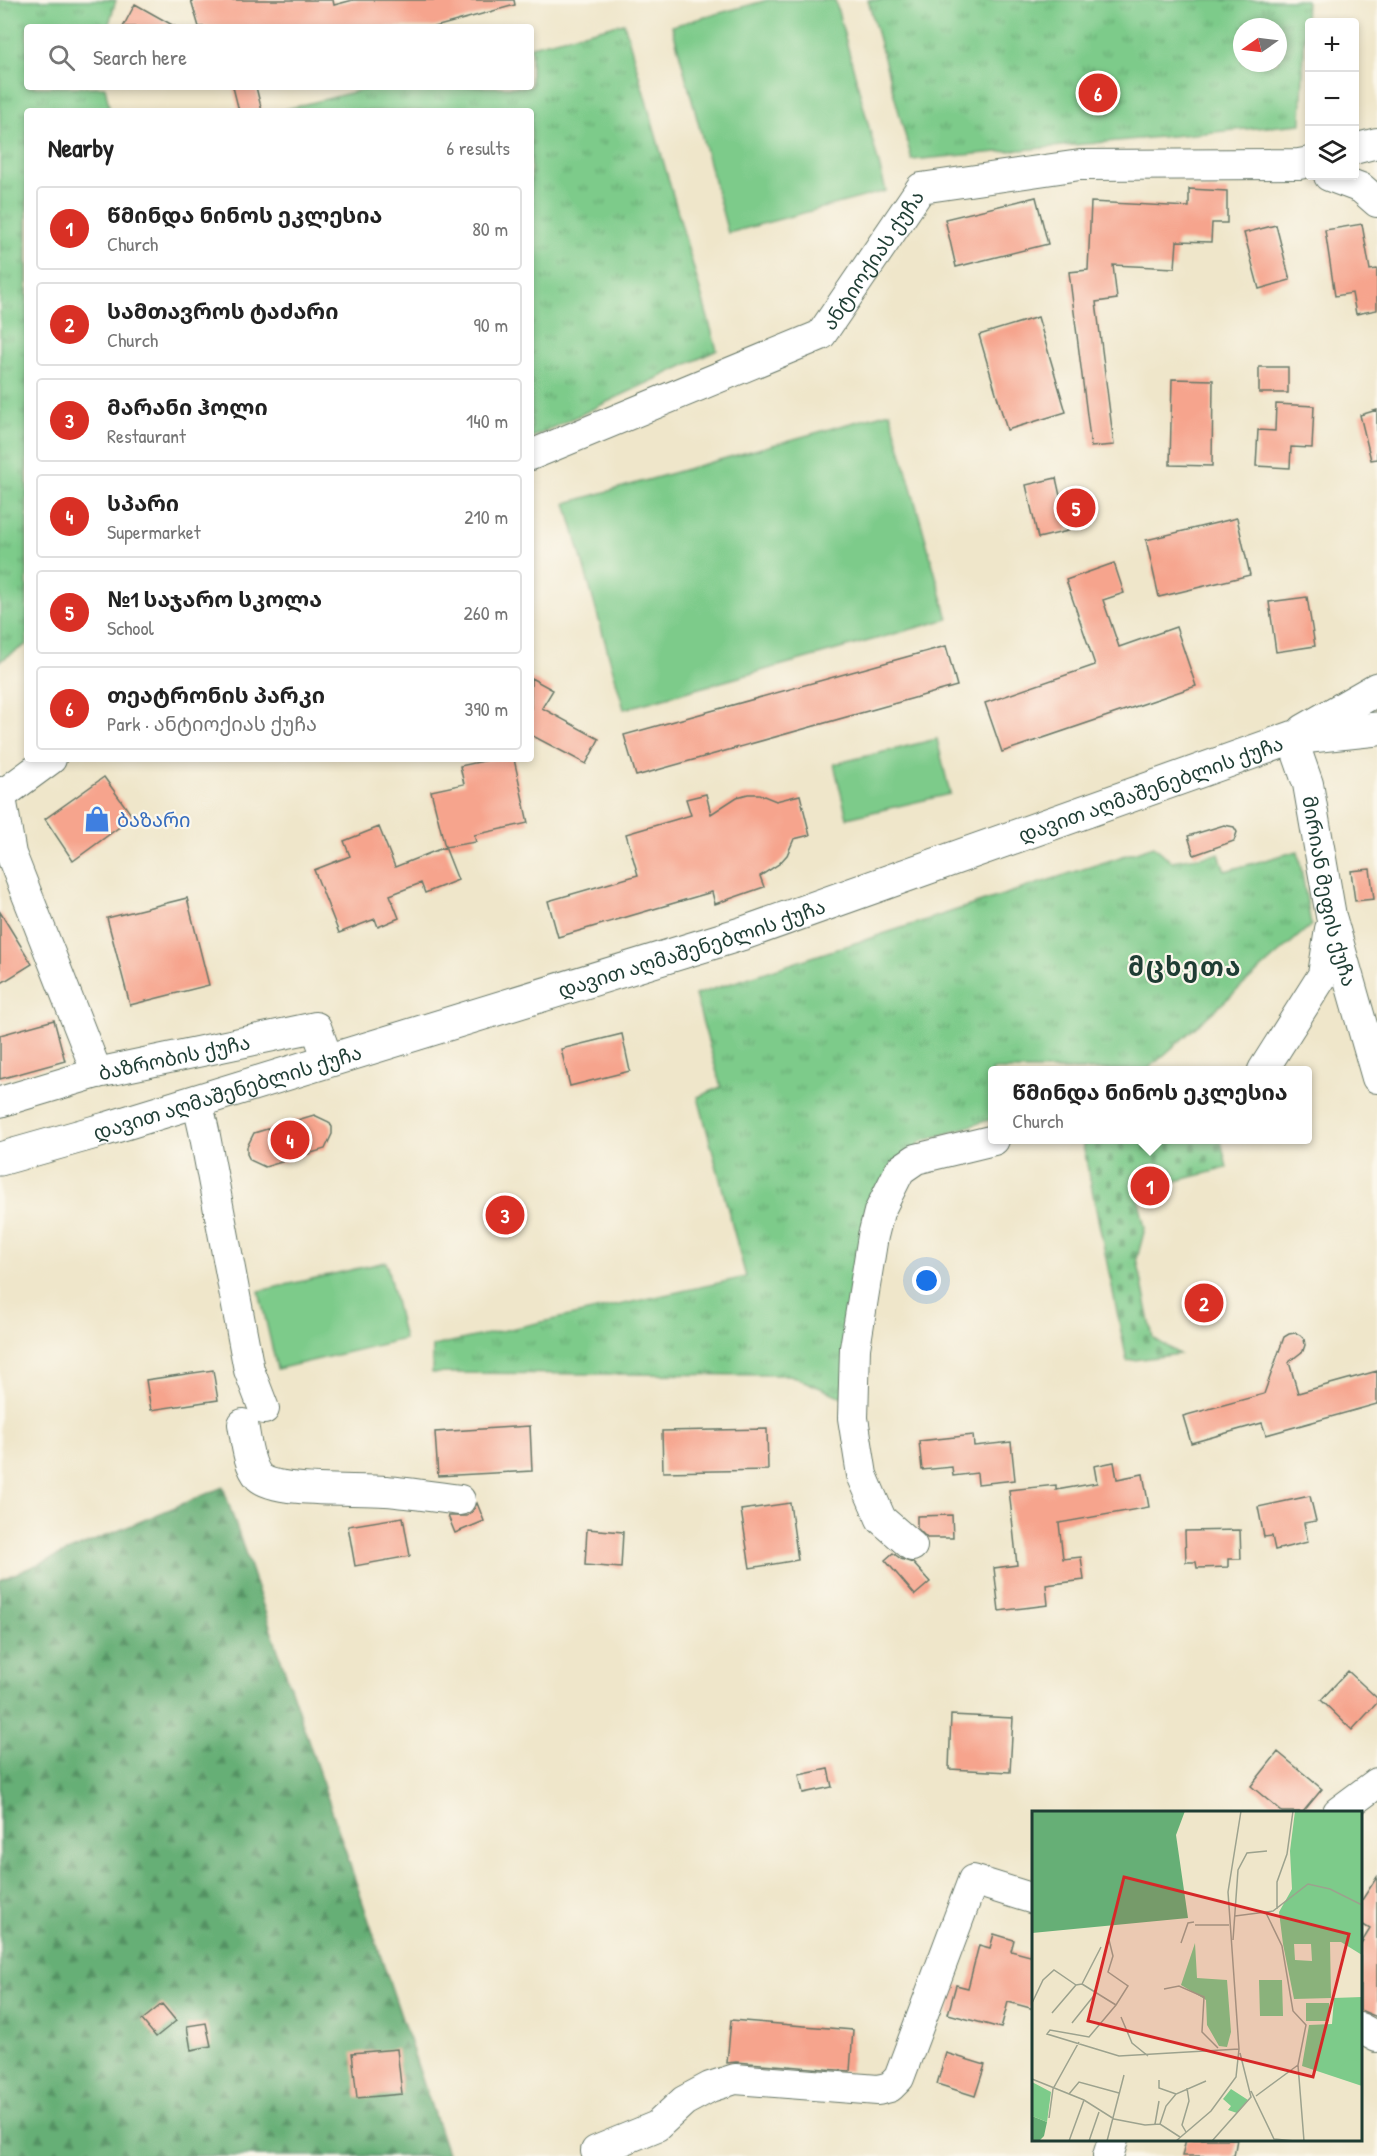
<!DOCTYPE html>
<html lang="en">
<head>
<meta charset="utf-8">
<style>
	:root { --surface:#fff; --page:#f2f2f2; --text:#222; --muted:#767676; --line:#e0e0e0; --accent:#d93025 }
	body { margin:0; font-family:"Patrick Hand","Noto Sans Georgian",sans-serif; background:var(--page); color:var(--text) }
	.controls { position:absolute; right:18px; top:18px; display:grid; overflow:hidden; border-radius:6px; box-shadow:0 3px 9px #0003 }
	.controls button { width:54px; height:54px; display:grid; place-items:center; padding:0; border:0; border-bottom:2px solid var(--line); background:var(--surface); color:var(--text); font:30px sans-serif }
	.compass { position:absolute; left:1233px; top:18px; width:54px; height:54px; border-radius:50%; background:var(--surface); box-shadow:0 3px 9px #0003; rotate:256deg }
	.you { position:absolute; left:927px; top:1281px; width:21px; height:21px; margin:-15px; border:4px solid #fff; border-radius:50%; background:#1a73e8; box-shadow:0 0 0 9px #1a73e833 }
	.badge { display:grid; place-items:center; width:39px; height:39px; border-radius:50%; background:var(--accent); color:#fff; font-size:20px; font-weight:700 }
	.pin { position:absolute; translate:-50% -50%; border:3px solid #fff; box-shadow:0 2px 6px #0006 }
	.popup { position:absolute; left:988px; top:1066px; width:324px; height:78px; box-sizing:border-box; display:grid; place-content:center; border-radius:6px; background:var(--surface); filter:drop-shadow(0 2px 4px #0005); font-size:20px; white-space:nowrap; color:var(--muted) }
	.popup b { font-size:22px; color:var(--text) }
	.popup::after { content:''; position:absolute; left:50%; top:100%; margin-left:-12px; border:12px solid transparent; border-top-color:var(--surface) }
	.list { margin:0; padding:0; list-style:none }
	h2 { display:flex; justify-content:space-between; align-items:center; height:78px; margin:0; padding:0 24px; font-size:26px }
	h2 small { font-size:20px; font-weight:400; color:var(--muted) }
	.list li { display:grid; grid-template-columns:39px 1fr auto; gap:18px; align-items:center; box-sizing:border-box; height:84px; margin:0 12px 12px; padding:0 12px; border:2px solid var(--line); border-radius:6px }
	.list b { display:block; font-size:22px; white-space:nowrap }
	.list p { margin:0; font-size:20px; white-space:nowrap; color:var(--muted) }
	.list em { font-size:20px; font-style:normal; color:var(--muted) }
	.icon { flex:none; width:33px; height:33px; fill:none; stroke:currentColor; stroke-width:2; stroke-linecap:round; stroke-linejoin:round }
	.map { position:relative; flex:none; width:1377px; height:2156px; overflow:hidden }
	.search { position:absolute; background:var(--surface); box-shadow:0 3px 9px #0003; left:24px; top:24px; width:510px; height:66px; display:flex; align-items:center; gap:15px; box-sizing:border-box; padding:0 21px; border-radius:6px; color:var(--muted); font-size:22px }
	.panel { position:absolute; background:var(--surface); box-shadow:0 3px 9px #0003; left:24px; top:108px; width:510px; height:654px; border-radius:6px }
	.map>svg:first-child { display:block }
	.grass { fill:url(#grass-tufts); stroke:#4e845f; stroke-width:1.5; fill-rule:evenodd }
	.forest { fill:url(#forest-firs); stroke:#427655; stroke-width:1.5 }
	.cemetery { fill:url(#cemetery-stones); stroke:#4e845f; stroke-width:1.5 }
	.pitch { fill:#7dcb8a; stroke:#4e845f; stroke-width:1.5 }
	.building { fill:#f6a48d }
	.lines { fill:none; stroke-linecap:round; stroke-linejoin:round }
	.minor-casing { stroke:#687868; stroke-width:32 }
	.major-casing { stroke:#687868; stroke-width:35 }
	.minor { stroke:#fff; stroke-width:30 }
	.major { stroke:#fff; stroke-width:33 }
	.labels { text-anchor:middle; dominant-baseline:central; stroke-width:4.5; stroke-linejoin:round; paint-order:stroke }
	.street-label { font-size:20px; fill:#1f3d34; stroke:#fbf7ec }
	.shop-label { font-size:20px; fill:#366cbe; stroke:#fbf7ec; text-anchor:start }
	.district-label { font-size:26px; font-weight:bold; letter-spacing:1.5px; fill:#1f3d34; stroke:#fbf7ec }
	.inset-road { fill:none; stroke:#9ca28e; stroke-width:1.5 }
	.view { fill:#d62828; fill-opacity:0.15; stroke:#d62828; stroke-width:3 }
	.inset-edge { fill:none; stroke:#1f3d34; stroke-width:3 }
</style>
</head>
<body>
<div class="map">
<svg width="1377" height="2156" viewBox="0 0 1377 2156">
	<defs>
		<pattern id="grass-tufts" width="24" height="20" patternUnits="userSpaceOnUse" patternTransform="scale(1.5)"><rect width="24" height="20" fill="#7dcb8a"/><path d="M3 7l-1-3M5 7V3M7 7l1-3M15 17l-1-3M17 17v-4M19 17l1-3" fill="none" stroke="#66a672"/></pattern>
		<pattern id="forest-firs" width="22" height="20" patternUnits="userSpaceOnUse" patternTransform="scale(1.5)"><rect width="22" height="20" fill="#66af76"/><path d="M5 1l3.5 6h-7zM16 11l3.5 6h-7z" fill="#539062"/></pattern>
		<pattern id="cemetery-stones" width="16" height="16" patternUnits="userSpaceOnUse" patternTransform="scale(1.5)"><rect width="16" height="16" fill="#7dcb8a"/><path d="M2 7V4a2 2 0 0 1 4 0v3zM10 15v-3a2 2 0 0 1 4 0v3z" fill="#66a672"/></pattern>
	</defs>
	<rect width="100%" height="100%" fill="#fbf7ec"/>
	<filter id="ink" filterUnits="userSpaceOnUse"><feTurbulence type="fractalNoise" baseFrequency=".0167" numOctaves="2"/><feDisplacementMap in="SourceGraphic" scale="12" xChannelSelector="R" yChannelSelector="G"/><feConvolveMatrix kernelMatrix="1 2 1 2 8 2 1 2 1" color-interpolation-filters="sRGB"/></filter>
	<filter id="wash" filterUnits="userSpaceOnUse"><feTurbulence type="fractalNoise" baseFrequency=".008" numOctaves="4" result="noise"/><feDisplacementMap in="SourceGraphic" scale="24" xChannelSelector="R" yChannelSelector="G"/><feGaussianBlur stdDeviation="1.35" result="paint"/><feColorMatrix in="noise" values="0 0 0 0 0 0 0 0 0 0 0 0 0 0 0 0 0 1.4 0 .05"/><feComposite in="paint" operator="in"/></filter>
	<g filter="url(#wash)">
		<rect width="100%" height="100%" fill="#efe6ca"/>
		<path class="grass" d="M0 0H116L108 27H27V87H105L110 111H27V644L0 661Z
			M868 0H1306L1301 124 912 160ZM1242 27H1278V63H1242Z
			M624 23 717 350 531 438V111H279L373 87H531V46Z
			M1154 846 1171 861 1219 854 1225 871 1298 851 1311 925 1147 1070H992V1119L920 1142 859 1256 844 1398 790 1375 432 1373 433 1346 746 1277 698 1097 721 1087 695 995Z"/>
		<path class="forest" d="M223 1487 448 2156H0V1580Z"/>
		<path class="cemetery" d="M1082 1140H1221L1227 1168 1164 1184 1160 1168 1133 1176 1145 1228 1137 1258 1153 1338 1179 1354 1127 1361Z"/>
		<path class="pitch" d="M768 0H835L886 191 728 233 672 26Z
			M890 412 948 619 624 709 566 503Z
			M937 739 950 794 847 818 834 764Z
			M386 1262 404 1339 277 1369 259 1291Z"/>
		<g id="blocks">
			<path class="building" d="M191 0H333L334 5 353 0H514L515 5 435 27H199Z
				M135 4 176 27H123Z
				M233 87H256L262 111H239Z
				M1189 189 1227 191V223H1212L1211 242 1177 241 1175 268 1113 265 1117 299 1096 302 1114 445 1091 447 1069 272 1088 270 1091 202 1189 207Z
				M1036 197 1048 244 956 267 945 219Z
				M1362 224 1370 270 1377 269V310L1356 314 1352 293 1335 296 1325 230Z
				M1276 225 1290 280 1259 289 1244 233Z
				M1038 317 1066 412 1007 430 979 335Z
				M1259 367H1288V393H1259Z
				M1172 379 1213 380 1212 466 1170 465Z
				M1276 404 1314 406 1312 448 1291 447 1290 468 1256 466 1258 430 1275 431Z
				M1377 410V459L1371 460 1360 415Z
				M1056 478 1068 531 1038 538 1026 485Z
				M1237 518 1250 575 1159 597 1146 540Z
				M1114 563 1124 593 1103 600 1119 647 1176 627 1196 686 1002 752 985 703 1095 665 1066 580Z
				M1307 597 1315 646 1276 652 1269 602Z
				M946 646 957 686 636 776 624 735Z
				M531 678 553 690 542 708 599 739 586 764 531 735Z
				M493 759H514L528 823 474 835 476 842 445 847 431 791 464 784 460 766Z
				M104 777 133 817 73 861 45 819Z
				M706 794 711 814 737 797 748 794H759L776 801 800 795 810 835 794 839 787 855 779 864 760 876 764 887 715 904 712 892 558 937 548 901 638 875 626 834 691 815 686 799Z
				M1224 825 1234 827 1237 832 1234 841 1194 855 1188 836Z
				M379 827 395 867 445 847 458 880 425 893 421 883 390 895 399 918 378 927 375 919 339 933 314 870 350 856 344 841Z
				M1370 869 1374 899 1355 901 1351 871Z
				M187 898 209 985 130 1005 107 918Z
				M0 912 32 964 0 984Z
				M54 1020 65 1061 0 1079V1035Z
				M622 1034 630 1071 570 1086 561 1049Z
				M314 1115 329 1122 332 1127V1134L325 1149 265 1167 250 1160 247 1154V1147L254 1133Z
				M1155 1173 1161 1194 1145 1198 1140 1178Z
				M1295 1333 1300 1335 1304 1339 1305 1345 1303 1351 1289 1362 1298 1393 1377 1371V1404L1266 1435 1262 1423 1191 1443 1183 1416 1264 1394 1284 1337 1289 1334Z
				M213 1370 218 1400 151 1410 146 1380Z
				M530 1426 532 1471 438 1476 435 1432Z
				M767 1429 768 1470 663 1472 662 1431Z
				M973 1435 974 1446 1011 1442 1015 1480 978 1484 977 1473 953 1476 952 1467 922 1470 919 1441Z
				M1114 1462 1117 1479 1143 1474 1149 1507 1059 1523 1063 1559 1081 1557 1084 1580 1046 1585 1048 1605 999 1611 994 1568 1017 1565 1009 1490 1056 1485V1490L1097 1483 1094 1466Z
				M1310 1496 1316 1521 1304 1523 1308 1542 1275 1550 1272 1536 1264 1537 1258 1507Z
				M477 1503 484 1521 455 1533 448 1516H467L473 1511Z
				M790 1503 798 1560 750 1568 741 1510Z
				M952 1515 953 1538H927L917 1528V1516Z
				M403 1517 410 1556 355 1566 348 1526Z
				M587 1529 623 1532 621 1568 585 1565Z
				M1240 1530 1241 1559H1228V1567L1197 1568 1196 1562H1186L1185 1531Z
				M893 1553 901 1559 913 1563 930 1582 915 1595 885 1560Z
				M1348 1671 1377 1698V1703L1352 1730 1321 1700Z
				M951 1715 1013 1718 1010 1772 949 1769Z
				M1278 1752 1322 1789 1303 1812H1282L1251 1786Z
				M828 1769 832 1787 803 1793 799 1775Z
				M1377 1877V2017L1360 2010V1945L1370 1929 1360 1923V1903Z
				M994 1934 1014 1940 1011 1951 1034 1957V2009L1008 2002 1001 2028 948 2014 956 1985 968 1988 979 1945 990 1948Z
				M162 2004 176 2021 156 2037 142 2020Z
				M731 2020 853 2030 850 2071 736 2062 727 2063Z
				M206 2023 211 2046 191 2050 187 2026Z
				M397 2049 402 2094 357 2098 352 2053Z
				M946 2053 985 2065 975 2096 937 2084Z
				M1186 2139H1237L1234 2156H1182Z"/>
		</g>
	</g>
	<g filter="url(#ink)">
		<use href="#blocks" fill-opacity="0" stroke="#687868" stroke-width="1.5"/>
		<g class="lines">
			<g class="minor-casing">
				<g id="minor">
					<path d="M1354 149 1377 143"/>
					<path d="M1329 176 1361 188 1377 202"/>
					<path id="s1" d="M531 455 821 335 921 188 1080 165 1299 164 1310 162"/>
					<path id="s2" d="M1292 738 1308 784 1331 916 1377 1078"/>
					<path d="M0 792 11 854 97 1073"/>
					<path d="M2 795 51 759"/>
					<path d="M1263 1070 1323 975 1330 929"/>
					<path d="M197 1100 204 1131 249 1370 264 1409"/>
					<path id="s3" d="M0 1102 97 1073 316 1027 328 1060"/>
					<path d="M243 1424C246 1440 248 1465 259 1477 277 1494 359 1488 386 1491 411 1493 435 1497 460 1500"/>
					<path d="M912 1546 881 1519 862 1475 853 1418 855 1348 873 1236 879 1212 900 1170 916 1159 994 1140"/>
					<path d="M1338 1812 1377 1783"/>
					<path d="M1360 2028 1377 2037"/>
					<path d="M596 2151 657 2126 684 2101 710 2087 735 2079 878 2090 890 2087 899 2078 973 1880 1034 1899"/>
					<path d="M1108 2156 1113 2140"/>
				</g>
			</g>
			<g class="major-casing">
				<g id="major">
					<path d="M1304 731 1377 689"/>
					<path id="s4" d="M0 1159 106 1129 744 933 1292 738 1377 729"/>
				</g>
			</g>
			<use href="#minor" class="minor"/>
			<use href="#major" class="major"/>
		</g>
	</g>
	<defs>
		<g id="shop-bare" transform="scale(2.07)"><path d="M-5-2.5h2.3a2.7 3.5 0 0 1 5.4 0H5L5.5 6h-11ZM-1.5-2.5h3a1.5 2.3 0 0 0-3 0Z" fill="#3f7fe0" stroke="#fbf7ec" stroke-width="2.5" paint-order="stroke"/></g>
	</defs>
	<g fill-rule="evenodd">
		<use href="#shop-bare" x="97" y="819"/>
	</g>
	<g class="labels">
		<g class="street-label">
			<text stroke="none"><textPath href="#s1" startOffset="405">ანტიოქიას ქუჩა</textPath></text>
			<text stroke="none"><textPath href="#s4" startOffset="1209">დავით აღმაშენებლის ქუჩა</textPath></text>
			<text stroke="none"><textPath href="#s2" startOffset="158">მირიან მეფის ქუჩა</textPath></text>
			<text stroke="none"><textPath href="#s4" startOffset="723">დავით აღმაშენებლის ქუჩა</textPath></text>
			<text stroke="none"><textPath href="#s3" startOffset="180">ბაზრობის ქუჩა</textPath></text>
			<text stroke="none"><textPath href="#s4" startOffset="237">დავით აღმაშენებლის ქუჩა</textPath></text>
		</g>
		<g class="shop-label">
			<text x="117" y="819">ბაზარი</text>
		</g>
		<g class="district-label">
			<text x="1185" y="966">მცხეთა</text>
		</g>
	</g>
	<g transform="translate(1032 1811)">
		<rect width="330" height="330" fill="#efe6ca"/>
		<path d="M263 0H330V144L309 131H298L299 187 262 188 251 133 247 101 260 78 258 40ZM262 133H279L280 150 263 149ZM163 132 165 167 195 169 199 221 195 236 187 235 175 214 174 189 149 174ZM330 186V275L270 255 277 214 300 213 302 187ZM199 278 216 289 205 302 196 299 199 295 191 288Z" fill="#7dcb8a" fill-rule="evenodd"/>
		<path d="M0 0H153L144 24 156 107 0 122ZM0 305 15 311 12 325 7 330H0Z" fill="#66af76"/>
		<path d="M315 249 330 250V276L328 271 302 263Z" fill="#7dcb8a"/>
		<path d="M0 271 19 281 15 311 0 305Z" fill="#7dcb8a"/>
		<path d="M227 169H250L251 205H228ZM274 192H297V210H274Z" fill="#7dcb8a"/>
		<path class="inset-road" d="M245 98V71L255 43 261 0M234 102 250 135 261 200 274 214 266 254 272 330M203 105 241 100 276 73 298 78 330 94M163 114H197M77 129 81 145 76 161 96 175 84 194 57 226 18 219 15 223 87 245 207 238M201 129 206 59 215 42 235 40M149 132 156 112 162 111M50 173 69 136M50 173 84 194M132 178 147 175 172 186 170 221 186 237M0 192 11 169 22 159 44 174M20 202 44 174 50 173M89 206 100 232 116 245M40 212 64 182M0 268 52 289 82 308 113 314 128 313 148 326M127 269V277L144 283M219 280 242 328 263 330M37 283 47 271 87 282M224 285 266 254M17 307 21 278 47 231M123 313 127 290M128 313 134 295 144 283 174 270M154 321 150 314 157 290 155 277M37 330 52 289M57 330 67 301M75 330 92 264M144 330 179 300 204 266 207 238 196 81 209 0M180 330 219 286 208 242"/>
		<path class="view" d="M92 66 317 123 281 266 56 210Z"/>
		<rect width="330" height="330" class="inset-edge"/>
	</g>
</svg>
<div class="controls">
<button>+</button>
<button>−</button>
<button><svg class="icon" aria-label="layers" viewBox="0 0 24 24"><path d="M12 4l9 5-9 5-9-5zM3 14l9 5 9-5"/></svg></button>
</div>
<svg class="compass" viewBox="-18 -18 36 36"><path d="M0-13l5 13h-10z" fill="#e53935"/><path d="M0 13l5-13h-10z" fill="#767676"/></svg>
<div class="you"></div>
<div class="pin badge" style="left:1150px;top:1186px">1</div>
<div class="popup"><b>წმინდა ნინოს ეკლესია</b>Church</div>
<div class="pin badge" style="left:1204px;top:1303px">2</div>
<div class="pin badge" style="left:505px;top:1215px">3</div>
<div class="pin badge" style="left:290px;top:1140px">4</div>
<div class="pin badge" style="left:1076px;top:508px">5</div>
<div class="pin badge" style="left:1098px;top:93px">6</div>
<div class="search"><svg class="icon" aria-label="search" viewBox="0 0 24 24"><circle cx="10" cy="10" r="6"/><path d="M15 15l6 6"/></svg>Search here</div>
<section class="panel">
<h2>Nearby<small>6 results</small></h2>
<ul class="list">
<li><span class="badge">1</span><div><b>წმინდა ნინოს ეკლესია</b><p>Church</p></div><em>80 m</em></li>
<li><span class="badge">2</span><div><b>სამთავროს ტაძარი</b><p>Church</p></div><em>90 m</em></li>
<li><span class="badge">3</span><div><b>მარანი ჰოლი</b><p>Restaurant</p></div><em>140 m</em></li>
<li><span class="badge">4</span><div><b>სპარი</b><p>Supermarket</p></div><em>210 m</em></li>
<li><span class="badge">5</span><div><b>№1 საჯარო სკოლა</b><p>School</p></div><em>260 m</em></li>
<li><span class="badge">6</span><div><b>თეატრონის პარკი</b><p>Park · ანტიოქიას ქუჩა</p></div><em>390 m</em></li>
</ul>
</section>
</div>
</body>
</html>
